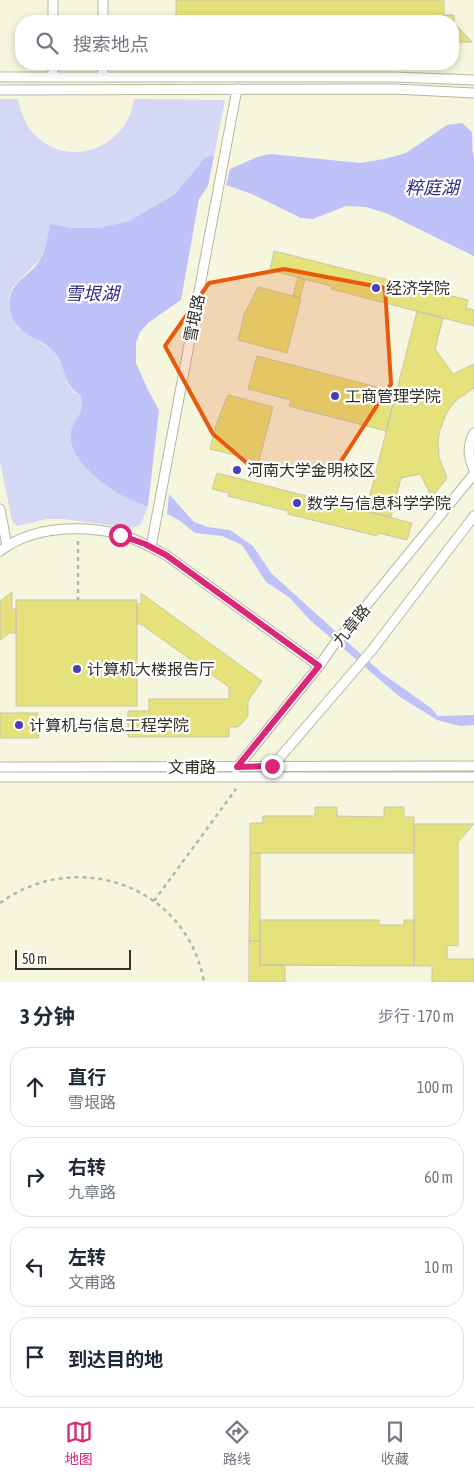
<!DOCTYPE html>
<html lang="zh">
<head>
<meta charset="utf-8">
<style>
	:root { --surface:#fff; --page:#f6f6f7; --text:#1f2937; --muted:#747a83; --line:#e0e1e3; --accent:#db2777 }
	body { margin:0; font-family:"Asap Condensed","Noto Sans SC",sans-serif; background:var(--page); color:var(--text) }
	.scale { position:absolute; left:15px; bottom:12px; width:116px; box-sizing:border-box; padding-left:5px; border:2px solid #313128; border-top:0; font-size:14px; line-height:18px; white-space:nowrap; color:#313128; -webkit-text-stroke:4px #fff; paint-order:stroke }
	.stop { position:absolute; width:15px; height:15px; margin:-11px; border:4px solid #db2777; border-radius:50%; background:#fff }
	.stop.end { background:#db2777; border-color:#fff; box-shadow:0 1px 5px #0008 }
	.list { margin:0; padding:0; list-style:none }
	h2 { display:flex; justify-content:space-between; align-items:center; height:65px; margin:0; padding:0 20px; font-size:21px }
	h2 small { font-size:16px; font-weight:400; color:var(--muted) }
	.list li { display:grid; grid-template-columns:32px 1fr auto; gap:15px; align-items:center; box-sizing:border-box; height:80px; margin:0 10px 10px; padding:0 10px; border:1px solid var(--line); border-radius:20px }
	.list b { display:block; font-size:19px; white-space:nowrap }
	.list p { margin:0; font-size:16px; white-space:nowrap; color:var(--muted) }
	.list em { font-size:16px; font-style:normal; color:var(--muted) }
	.icon { flex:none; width:28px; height:28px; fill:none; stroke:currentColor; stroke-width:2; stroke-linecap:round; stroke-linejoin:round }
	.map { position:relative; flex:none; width:474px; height:982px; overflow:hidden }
	.search { position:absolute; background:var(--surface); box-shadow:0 2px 8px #0003; left:15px; right:15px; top:15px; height:55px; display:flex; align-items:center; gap:12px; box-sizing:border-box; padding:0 18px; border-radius:20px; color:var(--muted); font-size:19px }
	.sheet { height:425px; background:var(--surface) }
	nav { display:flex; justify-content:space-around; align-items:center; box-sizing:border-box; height:70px; border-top:1px solid var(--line); background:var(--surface); font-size:14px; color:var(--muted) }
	nav a { display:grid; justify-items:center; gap:2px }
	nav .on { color:var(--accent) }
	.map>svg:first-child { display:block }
	.green { fill:#d5d8f4 }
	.water { fill:#bec2f8 }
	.building { fill:#e5e17b; stroke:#c6c6b0 }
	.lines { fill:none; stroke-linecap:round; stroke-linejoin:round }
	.lane-casing { stroke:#b7b7a1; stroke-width:11 }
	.path { stroke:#b6b6a4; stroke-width:2.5; stroke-dasharray:4 4; stroke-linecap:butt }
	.lane { stroke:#fff; stroke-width:9 }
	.route { stroke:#db2777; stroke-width:6 }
	.marked { fill:#e8590c; fill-opacity:0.2; stroke:#e8590c; stroke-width:4; stroke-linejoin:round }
	.poi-dot { fill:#4a3eb4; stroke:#fff; stroke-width:2 }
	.labels { text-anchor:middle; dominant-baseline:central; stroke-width:4.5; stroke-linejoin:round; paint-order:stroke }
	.poi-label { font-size:16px; fill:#313128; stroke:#fff; text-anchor:start }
	.street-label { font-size:16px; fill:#313128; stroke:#fff }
	.water-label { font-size:18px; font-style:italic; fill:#34288a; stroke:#fff }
</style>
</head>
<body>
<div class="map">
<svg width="474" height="982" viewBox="0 0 474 982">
	<rect width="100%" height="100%" fill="#f6f6df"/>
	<path class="green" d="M0 99H18C21 112 25 124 34 134 69 171 128 147 134 99L225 100 214 156 204 159 175 194 129 221 99 228H72L45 247 40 259 13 287 9 299 18 328 54 351 64 370 67 382 73 392 81 396C86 414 74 416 71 431 64 462 123 501 148 506L141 524 133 528 63 519H47L17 526 12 521 0 461Z"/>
	<path class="water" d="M462 123 472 132C473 141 471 149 474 157V256L388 214 366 207 346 206 313 219 301 218 252 194 226 185 230 169 257 157 271 154 360 163 384 159 406 153 447 125Z
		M210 156H214L208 186 199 199 181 300 148 323 140 332 136 343V363L147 388 159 410 148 506C122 501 64 462 71 431 74 416 86 414 81 396 62 385 67 367 54 352 44 340 25 337 17 325 12 319 11 315 10 308 7 280 31 278 41 258 46 248 48 236 50 224L72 228H99L129 221 175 194 204 159Z
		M169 494 194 522 208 527 230 530 253 546 271 573 383 674 431 708 438 716 474 715V725L460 726 437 720 400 697 310 620 290 598 266 582 242 545 222 536 195 533 179 520 167 514Z"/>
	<path class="building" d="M176 0H444V15H454V23L472 42H453V21H176Z
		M274 251 468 300 466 308 474 310V326L331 289V286L270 270Z
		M298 277 305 279 300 298 293 296Z
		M258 287 301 298 287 353 238 340 244 315Z
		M417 311 443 318 435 349 453 374 474 364V388L458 399 452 405 447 412 440 430 438 439 439 457 447 478 432 497 420 474 401 478 391 517 366 511Z
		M257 356 396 392 386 431 289 406 291 400 248 389Z
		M228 395 273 407 259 461 210 449 216 425Z
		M217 473 412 523 407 540 378 533 377 536 288 514V511L228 496 229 493 212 489Z
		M12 592V609H16V633H10L0 640V601Z
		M141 593 262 681 248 701V715L245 720 238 727H229V737H128V711H149V699H229V687L141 624H137V604H141Z
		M16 600H137V706H16Z
		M0 713H38V738H0Z
		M315 807H337V816L384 817V807H404V817H414V853H250V823H263V816H315Z
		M414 824H474L458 842V946L447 945V959H474V982H432V966H414Z
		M250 853H260V941H249Z
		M260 920H379V925H404V920H414V966L260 965Z
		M249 941H260V965H285V982H249Z"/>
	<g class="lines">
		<g class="lane-casing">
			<path id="lane" d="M53 0V21
				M103 0V21
				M53 64V77
				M103 64V77
				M0 77H395L474 80
				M0 90 395 89 474 93
				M474 433C467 446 468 457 474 470
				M0 509 7 546
				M151 547 237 89
				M0 551C33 526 80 525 120 534 136 539 151 547 166 555L319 666
				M0 767 474 766
				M236 769 319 666 333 646 474 474
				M270 769 372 650 474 516
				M0 777H474"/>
		</g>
		<path class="path" d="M78 541V600
			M154 901 236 789
			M0 903C77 847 187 886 204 982"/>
		<use href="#lane" class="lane"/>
	</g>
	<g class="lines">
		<path class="route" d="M120 535 145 544 166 555 319 666 237 767 272 766"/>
	</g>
	<path class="marked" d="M284 269 385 288 391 384 334 472 248 464 213 434 165 346 209 283Z"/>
	<g class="poi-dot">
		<circle cx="376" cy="288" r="5"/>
		<circle cx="335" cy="396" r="5"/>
		<circle cx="237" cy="470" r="5"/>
		<circle cx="297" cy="503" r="5"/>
		<circle cx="77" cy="669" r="5"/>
		<circle cx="19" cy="725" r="5"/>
	</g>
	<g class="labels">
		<g class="poi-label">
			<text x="386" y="288">经济学院</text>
			<text x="345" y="396">工商管理学院</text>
			<text x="247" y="470">河南大学金明校区</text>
			<text x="307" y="503">数学与信息科学学院</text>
			<text x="87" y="669">计算机大楼报告厅</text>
			<text x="29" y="725">计算机与信息工程学院</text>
		</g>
		<g class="street-label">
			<text transform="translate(194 318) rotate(-79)">雪垠路</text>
			<text transform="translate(351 625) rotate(-51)">九章路</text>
			<text x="192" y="767">文甫路</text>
		</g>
		<g class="water-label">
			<text x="432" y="187">粹庭湖</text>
			<text x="92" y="293">雪垠湖</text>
		</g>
	</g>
</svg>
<div class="scale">50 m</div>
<div class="stop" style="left:120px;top:535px"></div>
<div class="stop end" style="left:272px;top:766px"></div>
<div class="search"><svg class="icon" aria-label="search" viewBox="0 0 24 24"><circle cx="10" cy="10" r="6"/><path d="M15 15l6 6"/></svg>搜索地点</div>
</div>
<section class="sheet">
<h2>3 分钟<small>步行 · 170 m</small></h2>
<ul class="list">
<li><svg class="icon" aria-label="ahead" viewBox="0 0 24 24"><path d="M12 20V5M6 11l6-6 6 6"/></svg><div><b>直行</b><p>雪垠路</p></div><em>100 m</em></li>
<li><svg class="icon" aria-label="right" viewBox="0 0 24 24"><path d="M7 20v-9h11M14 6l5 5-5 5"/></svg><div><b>右转</b><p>九章路</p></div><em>60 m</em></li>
<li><svg class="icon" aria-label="left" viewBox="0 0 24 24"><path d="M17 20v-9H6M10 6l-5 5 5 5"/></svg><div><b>左转</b><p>文甫路</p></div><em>10 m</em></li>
<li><svg class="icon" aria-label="arrive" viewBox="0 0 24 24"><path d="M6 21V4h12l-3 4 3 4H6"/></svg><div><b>到达目的地</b></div></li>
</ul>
</section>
<nav>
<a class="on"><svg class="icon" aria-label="map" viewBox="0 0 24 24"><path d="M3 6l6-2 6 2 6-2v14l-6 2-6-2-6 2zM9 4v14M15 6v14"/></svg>地图</a>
<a><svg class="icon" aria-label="directions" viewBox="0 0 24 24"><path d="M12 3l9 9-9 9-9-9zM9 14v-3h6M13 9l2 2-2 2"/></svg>路线</a>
<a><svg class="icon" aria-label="saved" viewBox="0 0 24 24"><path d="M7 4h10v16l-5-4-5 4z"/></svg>收藏</a>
</nav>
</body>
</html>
